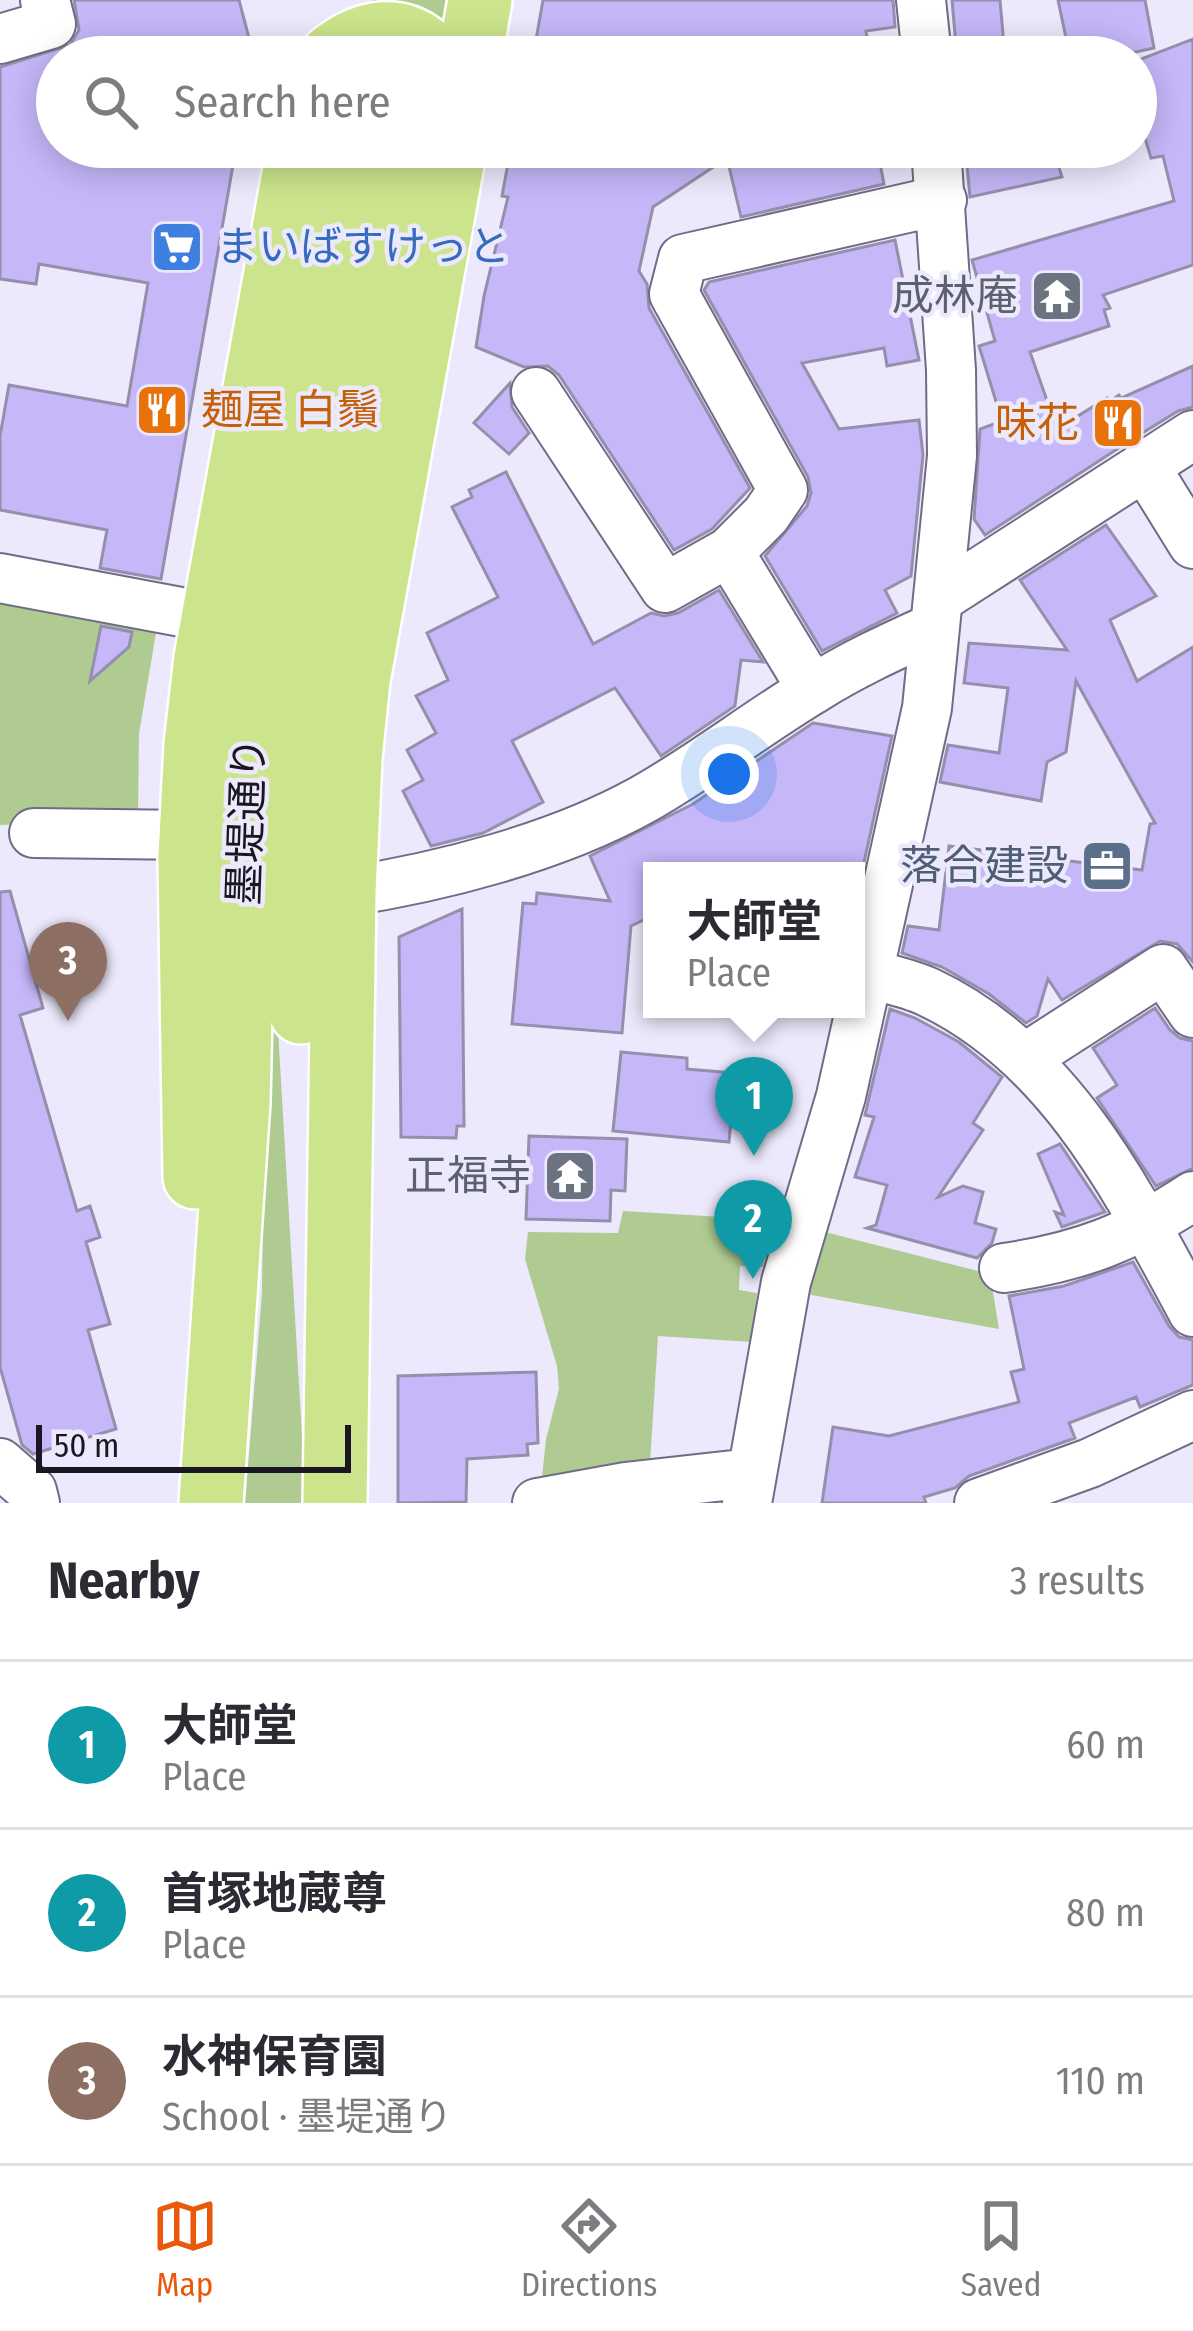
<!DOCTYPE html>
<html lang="en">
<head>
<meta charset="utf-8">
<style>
	:root { --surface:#fff; --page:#f7f7f7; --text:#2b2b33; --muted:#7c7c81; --line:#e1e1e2; --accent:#ea580c }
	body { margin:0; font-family:"Fira Sans Condensed","Noto Sans JP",sans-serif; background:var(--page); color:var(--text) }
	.scale { position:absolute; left:36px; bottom:30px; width:315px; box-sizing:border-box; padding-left:12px; border:6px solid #1a1722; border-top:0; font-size:33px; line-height:42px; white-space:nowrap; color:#1a1722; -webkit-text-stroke:9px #ede9fc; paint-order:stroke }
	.you { position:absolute; left:729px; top:774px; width:42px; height:42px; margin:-30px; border:9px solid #fff; border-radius:50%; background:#1a73e8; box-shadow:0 0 0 18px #1a73e833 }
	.badge { display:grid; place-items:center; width:78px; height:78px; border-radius:50%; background:var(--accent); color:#fff; font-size:39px; font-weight:700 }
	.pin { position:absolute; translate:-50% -99px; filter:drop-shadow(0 3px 6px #0008) }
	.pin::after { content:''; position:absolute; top:63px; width:42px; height:36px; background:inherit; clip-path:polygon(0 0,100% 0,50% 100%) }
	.popup { position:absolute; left:643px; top:862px; width:222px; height:156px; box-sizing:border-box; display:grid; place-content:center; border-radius:0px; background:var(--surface); filter:drop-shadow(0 3px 9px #0005); font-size:39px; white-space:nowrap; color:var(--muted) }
	.popup b { font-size:45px; color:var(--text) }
	.popup::after { content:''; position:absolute; left:50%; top:100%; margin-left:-24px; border:24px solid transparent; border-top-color:var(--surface) }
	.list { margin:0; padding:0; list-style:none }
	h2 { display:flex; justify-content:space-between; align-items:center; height:156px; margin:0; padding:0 48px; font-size:51px }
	h2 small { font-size:39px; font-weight:400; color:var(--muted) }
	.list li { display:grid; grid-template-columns:78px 1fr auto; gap:36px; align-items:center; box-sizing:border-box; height:168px; padding:0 48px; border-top:3px solid var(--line) }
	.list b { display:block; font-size:45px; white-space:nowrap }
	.list p { margin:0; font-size:39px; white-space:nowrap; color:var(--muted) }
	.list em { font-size:39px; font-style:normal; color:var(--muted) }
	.icon { flex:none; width:66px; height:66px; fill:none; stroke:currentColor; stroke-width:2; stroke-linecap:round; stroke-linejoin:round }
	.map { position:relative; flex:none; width:1193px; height:1503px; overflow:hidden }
	.search { position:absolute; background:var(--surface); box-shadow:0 6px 30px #0003; left:36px; right:36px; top:36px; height:132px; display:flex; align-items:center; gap:30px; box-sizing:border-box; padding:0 42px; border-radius:66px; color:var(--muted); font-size:45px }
	.sheet { height:660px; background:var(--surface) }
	nav { display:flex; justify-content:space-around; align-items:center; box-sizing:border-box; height:168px; border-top:3px solid var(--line); background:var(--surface); font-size:33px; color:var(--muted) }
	nav a { display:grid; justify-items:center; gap:6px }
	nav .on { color:var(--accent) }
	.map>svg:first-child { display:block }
	.green { fill:#afcb92 }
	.building { fill:#c5b7f8; stroke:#958fac; stroke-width:3 }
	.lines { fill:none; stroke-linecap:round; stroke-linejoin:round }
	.minor-casing { stroke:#706b86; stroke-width:52 }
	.major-casing { stroke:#fff; stroke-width:68 }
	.minor { stroke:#fff; stroke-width:48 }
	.major { stroke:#cce58c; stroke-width:63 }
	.labels { text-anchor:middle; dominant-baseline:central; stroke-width:9; stroke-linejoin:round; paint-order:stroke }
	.shop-label { font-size:42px; fill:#366cbe; stroke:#ede9fc; text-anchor:start }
	.worship-label { font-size:42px; fill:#5b616d; stroke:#ede9fc; text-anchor:end }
	.food-label { font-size:42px; fill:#c56008; stroke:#ede9fc; text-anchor:start }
	.street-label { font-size:42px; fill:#1a1722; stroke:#ede9fc }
	.service-label { font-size:42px; fill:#4e5e75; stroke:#ede9fc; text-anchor:end }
</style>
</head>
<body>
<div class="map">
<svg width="1193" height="1503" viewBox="0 0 1193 1503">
	<rect width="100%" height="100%" fill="#ede9fc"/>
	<path class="green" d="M373 0H459L454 31 372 8Z
		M0 590 158 621 139 734 138 819 0 825Z
		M265 1013H277L306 1503H245L262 1293Z
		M623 1211 772 1220 763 1267 740 1266 739 1290 757 1293 752 1342 658 1336 650 1464 541 1487 546 1439 559 1389 557 1366 525 1259 528 1232 618 1233Z
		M825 1232 990 1274 999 1329 806 1294Z"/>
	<path class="building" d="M74 0H239L254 57H57V147H129L233 165 161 579 100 568 107 530 0 510V436L9 385 127 406 148 283 39 264 36 284 0 279V67L70 45 79 30Z
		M543 0H893L895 27 866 31 869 50 825 57H533Z
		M952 0H1000L1005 57H957Z
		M1058 0H1145L1154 48 1112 57H1070Z
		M1193 39V265L1103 295 1110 308 1104 310 1109 326 1030 352 1057 429 1107 398 1109 402 1119 395 1121 398 1193 366V407L1178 411 1128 442 985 535 974 519 980 429 1002 421 979 346 995 341 972 260 1174 201 1163 156 1151 158 1136 108V61Z
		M511 147H559L643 161 633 147H877L884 184 741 217 727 158 653 207 639 271 647 284 649 308 750 488 712 529 674 550 559 375 548 366 524 367 476 347 484 296 508 197 502 196Z
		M982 147H1052L1062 177 970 197 967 166 986 161Z
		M895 240 919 360 887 366 884 348 802 363 839 429 919 420 923 455 911 576 885 590 897 613 822 651 765 556 807 506 811 493 808 477 704 290 709 282Z
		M510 383 512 407 529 433 509 454 474 423Z
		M506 472 593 644 651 613 664 616 678 613 719 590 763 662 741 660 735 706 661 756 615 688 512 741 543 802 483 833 431 846 403 791 423 780 407 750 436 733 416 696 448 680 427 633 498 597 452 507 472 497 469 490Z
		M1106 525 1156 596 1110 620 1137 681 1193 647V962L1177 944 1160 941 1062 1000 1048 979 1037 1016 1026 1023 989 994 942 967 902 953 908 926 939 930 949 846 1142 870 1150 824 1155 823 1076 681 1066 752 1047 762 1041 801 940 782 948 745 999 753 1008 688 964 683 969 643 1067 650 1020 580Z
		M101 626 132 632 129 647 90 681Z
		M813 723 892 736 862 871H652V916L631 926 622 1033 512 1024 523 903 536 904 537 893 610 901 590 856 693 804Z
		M10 891 43 1008 20 1015 77 1211 90 1206 100 1237 86 1242 110 1324 88 1330 116 1429 33 1454 22 1445 0 1367V892Z
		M462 909 464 1126H457L456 1138 401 1137 399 937Z
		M1155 1008 1170 1030 1180 1038 1193 1041V1168L1156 1186 1097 1098 1117 1085 1093 1048Z
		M890 1009 915 1018 959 1042 1002 1077 973 1123 983 1130 938 1197 963 1186 983 1192 975 1223 996 1229 992 1243 977 1258 867 1228 876 1225 887 1185 855 1177 874 1117 865 1115Z
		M621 1052 687 1058V1069L735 1073 729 1142 613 1131Z
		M529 1136 627 1139 625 1191 611 1190 610 1221 526 1219Z
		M1060 1144 1105 1212 1062 1227 1055 1212 1064 1215 1038 1154Z
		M1133 1262 1169 1326 1179 1337 1193 1340V1385L1140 1407 1136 1397 1069 1423 1075 1438 969 1476 955 1488 924 1497 926 1503H822L833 1427 889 1436 1019 1402 1011 1372 1024 1369 1009 1296 1064 1286Z
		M536 1372 538 1443 527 1444 528 1455 467 1459 466 1502 398 1503V1376Z"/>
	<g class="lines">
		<g class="minor-casing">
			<path id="minor" d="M921 0 927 57
				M0 39 51 24 45 0
				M536 392 665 588 729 552
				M1144 465 1193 544
				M0 578 213 618
				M938 599 1193 435
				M812 689 729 552 766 515 783 490 674 294 683 259 942 200
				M34 833 191 835
				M344 892C441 877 555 848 642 800 701 767 754 725 812 690 851 665 893 646 935 627
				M867 973C887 979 909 983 928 992 1060 1054 1127 1190 1193 1312
				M1025 1058 1163 969 1193 1013
				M1004 1268C1080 1257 1129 1238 1193 1196
				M0 1463 32 1491 35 1503
				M537 1503 625 1487 751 1473
				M747 1503 786 1282 841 1096 927 708 952 456 951 370 936 147
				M979 1503 1090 1463 1193 1415"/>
		</g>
		<g class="major-casing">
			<path id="major" d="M331 57C364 30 404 22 434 57
				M470 57 480 0
				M301 1012 296 824 310 672 402 147
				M195 1177 190 857 196 745 206 658 299 147
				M211 1503 238 1102 246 749 256 665 347 147
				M335 1503 344 892 350 758 358 680 455 147"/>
		</g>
		<use href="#minor" class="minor"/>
		<use href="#major" class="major"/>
	</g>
	<defs>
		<g id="supermarket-square" transform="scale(2.7)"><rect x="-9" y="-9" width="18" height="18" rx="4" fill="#3f7fe0" stroke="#ede9fc"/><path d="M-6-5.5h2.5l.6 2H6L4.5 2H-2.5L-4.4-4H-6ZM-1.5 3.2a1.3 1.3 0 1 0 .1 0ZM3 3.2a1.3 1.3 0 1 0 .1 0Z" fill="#fff"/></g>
		<g id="temple-square" transform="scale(2.7)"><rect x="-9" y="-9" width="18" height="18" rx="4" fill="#6b7280" stroke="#ede9fc"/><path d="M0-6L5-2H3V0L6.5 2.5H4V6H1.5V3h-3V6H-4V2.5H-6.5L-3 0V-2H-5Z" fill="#fff"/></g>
		<g id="restaurant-square" transform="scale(2.7)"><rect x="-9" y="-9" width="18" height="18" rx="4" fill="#e8710a" stroke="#ede9fc"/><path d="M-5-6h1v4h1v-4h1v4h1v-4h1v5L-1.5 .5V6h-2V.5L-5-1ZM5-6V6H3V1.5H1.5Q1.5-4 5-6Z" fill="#fff"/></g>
		<g id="office-square" transform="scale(2.7)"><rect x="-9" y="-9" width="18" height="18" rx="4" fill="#5c6f8a" stroke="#ede9fc"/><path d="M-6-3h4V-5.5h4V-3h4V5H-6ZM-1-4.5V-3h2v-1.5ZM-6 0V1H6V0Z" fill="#fff"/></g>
	</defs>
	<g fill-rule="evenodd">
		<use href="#supermarket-square" x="177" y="247"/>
		<use href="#temple-square" x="1057" y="296"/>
		<use href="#restaurant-square" x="162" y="410"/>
		<use href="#restaurant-square" x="1118" y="423"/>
		<use href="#office-square" x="1107" y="866"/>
		<use href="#temple-square" x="570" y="1176"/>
	</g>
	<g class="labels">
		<g class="shop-label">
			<text x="216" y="247">まいばすけっと</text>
		</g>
		<g class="worship-label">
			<text x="1018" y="296">成林庵</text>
			<text x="531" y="1176">正福寺</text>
		</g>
		<g class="food-label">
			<text x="201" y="410">麺屋 白鬚</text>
			<text x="1079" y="423" text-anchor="end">味花</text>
		</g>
		<g class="street-label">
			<text transform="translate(247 821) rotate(-88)">墨堤通り</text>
		</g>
		<g class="service-label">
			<text x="1068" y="866">落合建設</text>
		</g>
	</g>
</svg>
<div class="scale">50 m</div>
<div class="you"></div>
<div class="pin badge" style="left:754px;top:1156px;background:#0f9aa8">1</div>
<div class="popup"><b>大師堂</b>Place</div>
<div class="pin badge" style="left:753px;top:1279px;background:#0f9aa8">2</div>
<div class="pin badge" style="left:68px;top:1021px;background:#8d6e63">3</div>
<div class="search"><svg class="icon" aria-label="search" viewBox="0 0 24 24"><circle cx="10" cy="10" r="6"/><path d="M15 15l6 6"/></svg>Search here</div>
</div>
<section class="sheet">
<h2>Nearby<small>3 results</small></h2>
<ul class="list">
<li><span class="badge" style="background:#0f9aa8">1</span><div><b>大師堂</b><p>Place</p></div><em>60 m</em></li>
<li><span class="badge" style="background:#0f9aa8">2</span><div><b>首塚地蔵尊</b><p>Place</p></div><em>80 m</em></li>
<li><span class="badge" style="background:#8d6e63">3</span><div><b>水神保育園</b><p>School · 墨堤通り</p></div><em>110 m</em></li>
</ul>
</section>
<nav>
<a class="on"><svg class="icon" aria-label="map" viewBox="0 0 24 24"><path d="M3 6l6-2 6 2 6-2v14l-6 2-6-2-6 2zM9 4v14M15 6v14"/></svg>Map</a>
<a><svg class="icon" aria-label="directions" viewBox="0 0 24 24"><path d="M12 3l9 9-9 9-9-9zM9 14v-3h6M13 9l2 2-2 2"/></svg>Directions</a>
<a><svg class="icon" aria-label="saved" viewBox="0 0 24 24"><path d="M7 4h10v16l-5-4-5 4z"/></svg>Saved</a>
</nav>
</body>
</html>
